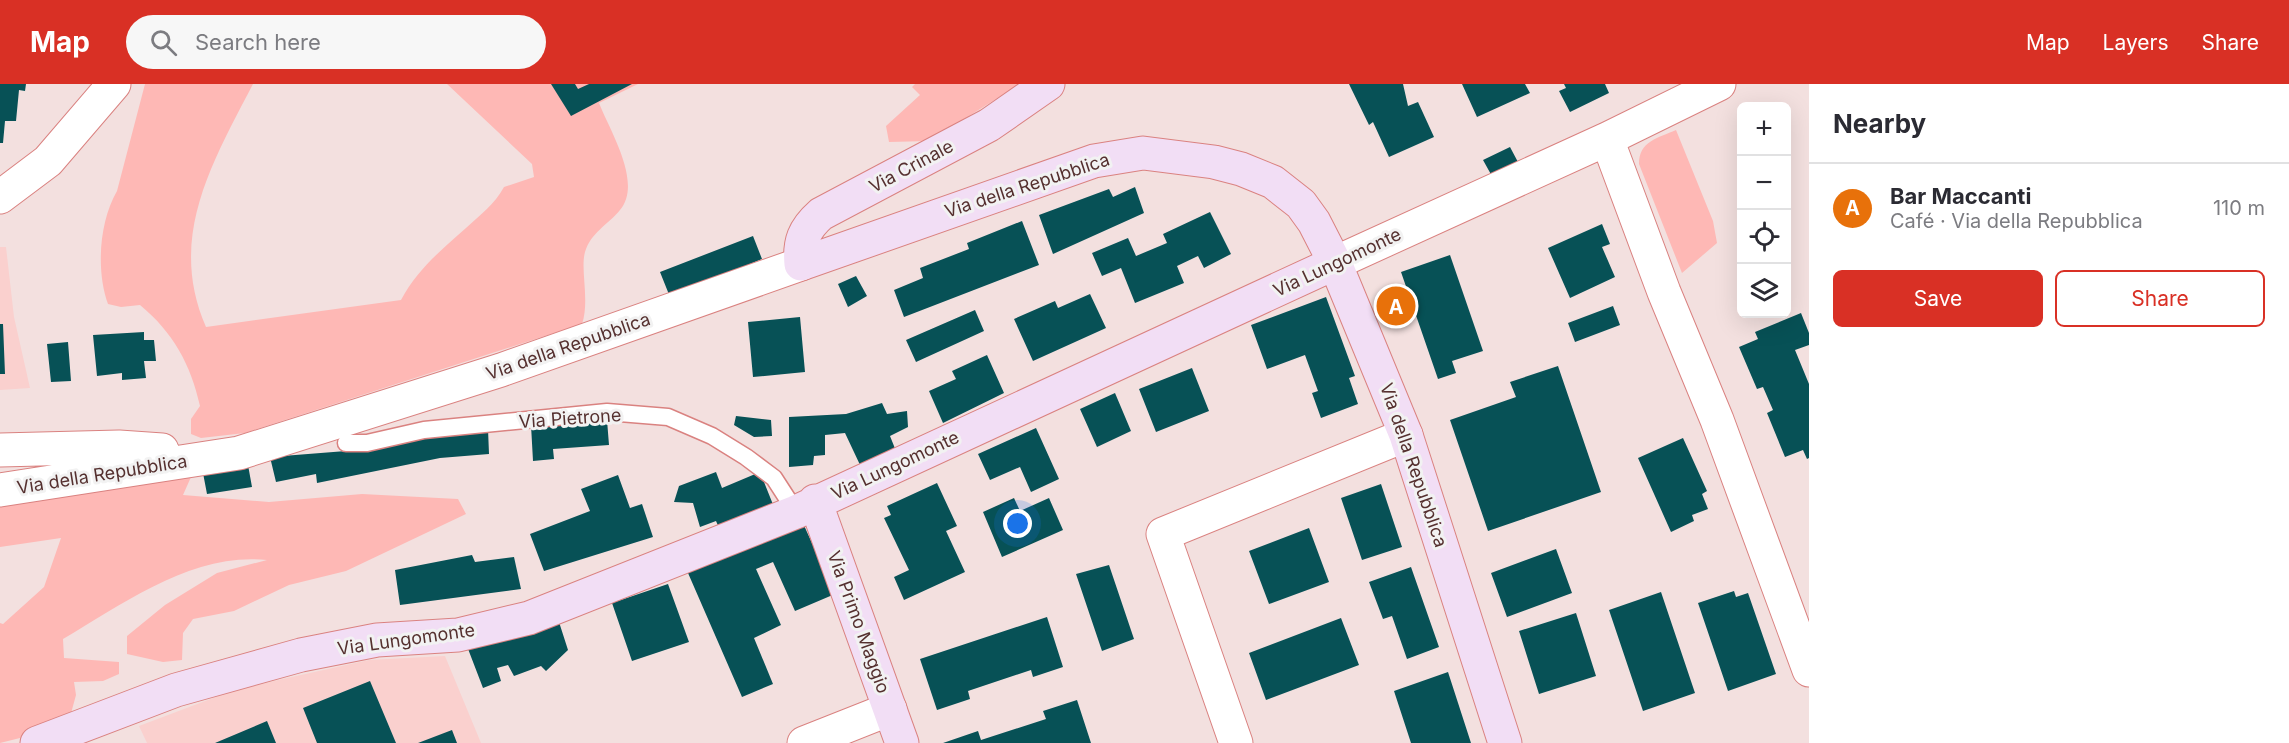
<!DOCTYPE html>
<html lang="en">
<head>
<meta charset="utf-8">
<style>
	:root { --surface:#fff; --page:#f7f7f7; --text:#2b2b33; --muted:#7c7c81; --line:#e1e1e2; --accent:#d93025 }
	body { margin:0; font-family:Inter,sans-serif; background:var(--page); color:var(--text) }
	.controls { position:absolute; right:18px; top:18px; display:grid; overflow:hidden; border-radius:9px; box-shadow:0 6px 24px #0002 }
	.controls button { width:54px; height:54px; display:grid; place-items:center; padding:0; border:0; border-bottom:2px solid var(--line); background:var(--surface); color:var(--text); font:30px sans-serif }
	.you { position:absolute; left:1018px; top:440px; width:21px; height:21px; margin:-15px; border:4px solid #fff; border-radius:50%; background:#1a73e8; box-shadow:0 0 0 9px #1a73e833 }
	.badge { display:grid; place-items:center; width:39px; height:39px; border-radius:50%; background:var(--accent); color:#fff; font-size:20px; font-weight:700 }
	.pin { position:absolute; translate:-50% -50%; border:3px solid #fff; box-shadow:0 2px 6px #0006 }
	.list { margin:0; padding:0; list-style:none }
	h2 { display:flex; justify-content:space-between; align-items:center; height:78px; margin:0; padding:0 24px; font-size:26px }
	h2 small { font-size:20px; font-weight:400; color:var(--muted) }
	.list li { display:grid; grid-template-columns:39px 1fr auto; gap:18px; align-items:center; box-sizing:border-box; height:90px; padding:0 24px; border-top:2px solid var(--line) }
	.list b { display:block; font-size:22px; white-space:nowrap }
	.list p { margin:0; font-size:20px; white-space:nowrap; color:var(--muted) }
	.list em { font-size:20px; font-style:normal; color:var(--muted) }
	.actions { display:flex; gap:12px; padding:18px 24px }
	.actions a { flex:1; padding:14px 0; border:2px solid var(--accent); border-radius:9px; text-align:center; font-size:21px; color:var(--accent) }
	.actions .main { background:var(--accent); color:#fff }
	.icon { flex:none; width:33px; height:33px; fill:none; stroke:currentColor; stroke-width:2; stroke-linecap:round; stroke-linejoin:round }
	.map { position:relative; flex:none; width:1809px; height:659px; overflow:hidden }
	header { display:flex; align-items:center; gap:36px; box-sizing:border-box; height:84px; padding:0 30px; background:var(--accent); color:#fff }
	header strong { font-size:28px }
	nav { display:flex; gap:33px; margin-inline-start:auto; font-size:21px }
	.search { width:420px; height:54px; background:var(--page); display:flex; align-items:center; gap:15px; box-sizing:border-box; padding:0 21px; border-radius:33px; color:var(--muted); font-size:22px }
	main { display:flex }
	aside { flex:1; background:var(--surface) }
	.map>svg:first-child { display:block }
	.built { fill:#fad0ce }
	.green { fill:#feb8b5 }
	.building { fill:#075156 }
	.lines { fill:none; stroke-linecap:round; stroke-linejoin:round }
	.lane-casing { stroke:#da8280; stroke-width:19 }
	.street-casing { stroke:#da8280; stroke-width:35 }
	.secondary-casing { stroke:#da8280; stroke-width:35 }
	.lane { stroke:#fff; stroke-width:16 }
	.street { stroke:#fff; stroke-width:33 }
	.secondary { stroke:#f2def5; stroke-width:33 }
	.labels { text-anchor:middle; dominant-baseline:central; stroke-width:6; stroke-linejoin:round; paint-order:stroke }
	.street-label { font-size:18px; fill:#55302f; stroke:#f2f2f2 }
</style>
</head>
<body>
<header>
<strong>Map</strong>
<div class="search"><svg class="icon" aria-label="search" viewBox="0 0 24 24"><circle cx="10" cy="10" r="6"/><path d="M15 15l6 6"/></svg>Search here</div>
<nav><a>Map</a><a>Layers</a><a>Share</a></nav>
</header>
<main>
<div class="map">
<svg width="1809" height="659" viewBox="0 0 1809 659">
	<rect width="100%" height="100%" fill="#f3e0df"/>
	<path class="built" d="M0 163H6L14 233 30 304 0 306Z
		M445 572 481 659H147L139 642 229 608 278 596 369 576Z"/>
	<path class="green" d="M145 0H253C212 79 167 154 206 243L401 216C417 186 441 166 466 144 480 131 495 120 504 103L534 93 532 80 447 0H638L599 19C610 47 643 99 620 126 608 141 591 148 585 168 580 186 590 216 582 240L245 349 201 354 191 350V335L200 322C191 281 173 248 140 221L121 223 108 220C96 187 99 138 117 107Z
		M915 0H1020L929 57 889 58 886 42 920 11 912 3Z
		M1676 46 1713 137 1717 159 1682 189 1639 80C1639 57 1658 54 1676 46Z
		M191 393 183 411 269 418 362 410 458 415 466 430 346 487 289 501 234 527 193 535 183 549 182 576 163 578 127 570V552L165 521 217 489 267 476C193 468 124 519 63 555L64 574 119 578V590L103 597 74 598 76 611 70 633 36 650 0 659V539L3 540 44 503 61 454 0 463V420Z"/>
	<path class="building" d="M0 0H26L25 7 19 6 16 37H5L3 59H0Z
		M551 0H575L578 5 589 0H632L571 32Z
		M1349 0H1403L1408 22 1418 18 1434 53 1389 73 1373 38 1369 41Z
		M1462 0H1525L1530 9 1477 33Z
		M1564 0H1605L1609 9 1570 28 1559 7 1566 4Z
		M1510 63 1519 80 1493 94 1483 76Z
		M1135 103 1144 129 1053 170 1039 131 1109 105 1113 113Z
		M1210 128 1231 170 1204 184 1198 172 1177 182 1184 199 1135 219 1121 184 1102 192 1092 169 1128 154 1136 172 1167 159 1163 150Z
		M1022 137 1039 181 904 233 894 206 923 194 920 184 969 165 967 159Z
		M1602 140 1610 160 1602 163 1615 193 1570 214 1548 164Z
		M753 152 762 175 670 213 660 188Z
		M1450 171 1483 267 1452 277 1456 289 1438 295 1401 188Z
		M856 192 867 212 848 223 838 200Z
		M1090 210 1106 244 1033 277 1014 235 1055 217 1058 224Z
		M1326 213 1355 292 1349 294 1358 320 1321 334 1312 309 1318 307 1305 271 1267 285 1251 241Z
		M1613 222 1620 241 1575 258 1568 239Z
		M975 226 984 247 916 278 906 256Z
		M1801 229 1809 249V261L1795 266 1809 300V374L1807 375 1803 366 1785 373 1767 329 1773 326 1763 303 1757 305 1739 263 1758 255 1755 248Z
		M800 233 805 288 753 293 748 238Z
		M0 240H3L5 290H0Z
		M144 248V256H154L156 277H144L146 294 122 296V289L97 292 93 251Z
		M68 258 71 297 51 298 47 260Z
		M987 271 1004 309 943 339 929 307 956 295 952 287Z
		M1558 282 1601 408 1488 447 1450 336 1516 313 1510 298Z
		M1192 284 1209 327 1156 348 1139 305Z
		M1115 309 1131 347 1097 363 1080 325Z
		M882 319 887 330 907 327 908 343 890 352 896 367 861 383 845 349 825 351V371L814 372 813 381 789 383V333L846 330Z
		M736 332 771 336 772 352 754 353 734 341Z
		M607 336 609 361 553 365 554 375 533 377 531 341Z
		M1036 344 1059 395 1031 408 1020 383 990 396 978 370Z
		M488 345 489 370 440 374 317 399 316 390 276 398 270 373 346 367 424 351Z
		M1683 354 1707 407 1702 410 1708 425 1692 431 1694 437 1671 448 1638 374Z
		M248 381 252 403 207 410 203 389Z
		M716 388 722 404 760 388 774 423 720 446 716 437 700 443 693 419 674 418 679 402Z
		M618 391 630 424 642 420 653 453 544 487 530 450 590 427 581 405Z
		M937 399 957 442 946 447 965 488 904 516 894 493 909 486 884 434 891 431 887 422Z
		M1381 400 1402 463 1362 476 1341 414Z
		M1014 414 1020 427 1049 414 1063 446 1002 473 983 428Z
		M802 437 835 510 795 527 773 478 756 485 781 541 754 554 773 600 742 613 688 489Z
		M1309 444 1329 498 1269 520 1249 467Z
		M1556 465 1572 509 1507 533 1491 489Z
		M472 471 475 478 514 473 521 505 400 521 395 486Z
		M1109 481 1134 555 1102 567 1076 490Z
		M1411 483 1439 563 1407 575 1392 532 1383 535 1369 498Z
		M668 500 689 558 632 577 612 519Z
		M1734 507 1736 513 1748 509 1776 590 1728 607 1698 519Z
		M1661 508 1695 609 1643 627 1609 526Z
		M1576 529 1596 592 1539 610 1519 547Z
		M1047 533 1063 583 1033 593 1031 586 968 607 970 615 937 626 920 575Z
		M1341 534 1359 581 1266 616 1249 569Z
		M559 538 568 566 546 587 541 582 514 592 508 581 497 584 501 597 483 604 465 557Z
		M1448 588 1471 659H1411L1394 607Z
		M370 597 396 659H317L303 624Z
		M1077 616 1091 659H943L978 647 981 656 1046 635 1043 627Z
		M267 637 276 659H215Z
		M452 646 457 659H418Z"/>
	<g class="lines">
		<g class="lane-casing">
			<path id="lane" d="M346 359H367L424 346 607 328 668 333 712 352 746 373 774 394 796 428"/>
		</g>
		<g class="street-casing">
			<path id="street" d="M1607 55 1664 208 1717 336 1809 586
				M0 113 48 77 114 0
				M1335 179 1607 55 1719 0
				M0 366 119 363 162 366
				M0 406 239 369 501 286 801 180
				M804 659 890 625
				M1236 659 1163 450 1406 351"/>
		</g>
		<g class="secondary-casing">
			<path id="secondary" d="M1048 0 989 41 821 130C804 145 799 158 801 180L1094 77 1143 69 1214 78 1241 85 1273 98 1301 120 1314 138 1335 179 1406 351 1505 659
				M815 417 902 659
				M37 659 176 606 301 571 377 556 458 551 529 534 796 428 1335 179"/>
		</g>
		<use href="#lane" class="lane"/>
		<use href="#street" class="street"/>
		<use href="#secondary" class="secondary"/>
	</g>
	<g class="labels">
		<g class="street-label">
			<text transform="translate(911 82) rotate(-28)">Via Crinale</text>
			<text transform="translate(1027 101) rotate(-18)">Via della Repubblica</text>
			<text transform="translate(1337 178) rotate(-25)">Via Lungomonte</text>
			<text transform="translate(568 262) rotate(-19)">Via della Repubblica</text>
			<text transform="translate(570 334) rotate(-4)">Via Pietrone</text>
			<text transform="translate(895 381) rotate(-25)">Via Lungomonte</text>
			<text transform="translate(1414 381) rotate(71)">Via della Repubblica</text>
			<text transform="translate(102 390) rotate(-9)">Via della Repubblica</text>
			<text transform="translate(859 538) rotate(70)">Via Primo Maggio</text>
			<text transform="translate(406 555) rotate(-8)">Via Lungomonte</text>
		</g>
	</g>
</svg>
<div class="controls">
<button>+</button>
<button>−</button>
<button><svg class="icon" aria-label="locate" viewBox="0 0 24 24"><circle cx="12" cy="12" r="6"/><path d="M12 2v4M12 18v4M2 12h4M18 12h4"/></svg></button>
<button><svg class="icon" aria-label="layers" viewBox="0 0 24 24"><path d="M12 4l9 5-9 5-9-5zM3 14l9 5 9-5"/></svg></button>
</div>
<div class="you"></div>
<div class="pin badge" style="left:1396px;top:222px;background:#e8710a">A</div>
</div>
<aside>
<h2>Nearby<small></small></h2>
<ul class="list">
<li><span class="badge" style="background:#e8710a">A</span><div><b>Bar Maccanti</b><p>Café · Via della Repubblica</p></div><em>110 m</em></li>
</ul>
<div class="actions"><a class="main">Save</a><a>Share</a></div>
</aside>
</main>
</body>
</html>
